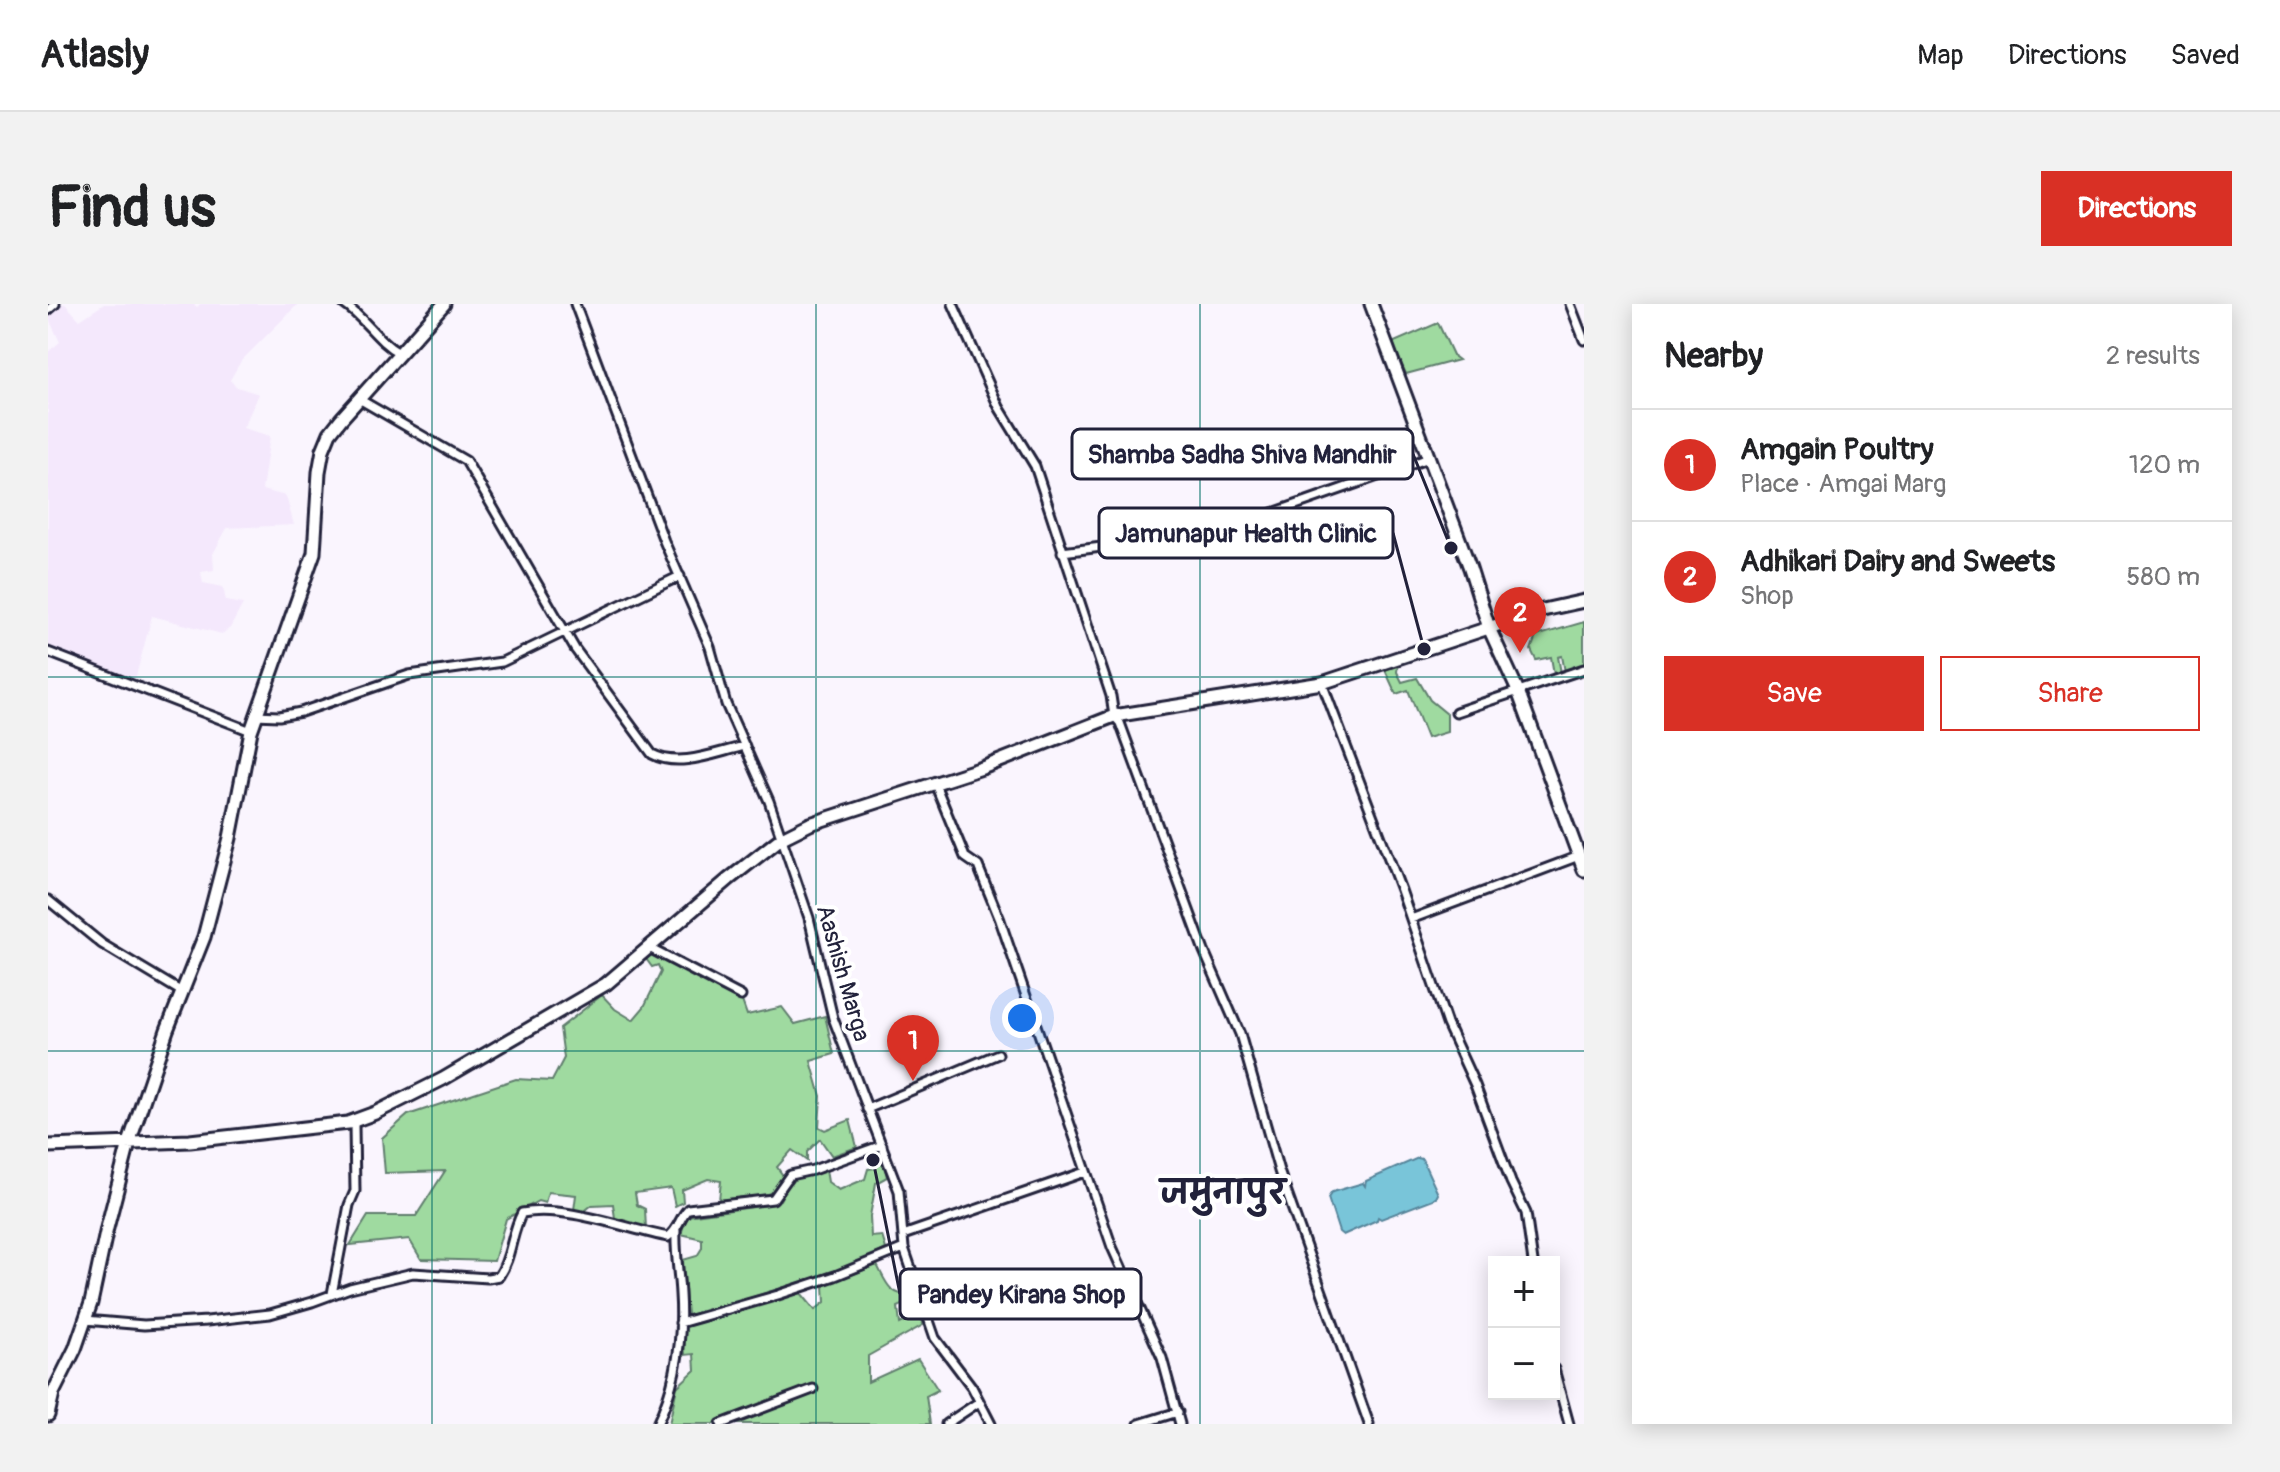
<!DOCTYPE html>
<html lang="en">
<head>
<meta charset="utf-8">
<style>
	:root { --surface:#fff; --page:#f2f2f2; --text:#202124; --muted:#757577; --line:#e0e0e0; --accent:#d93025 }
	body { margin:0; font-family:Pangolin,"Playpen Sans Deva",sans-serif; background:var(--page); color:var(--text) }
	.controls { position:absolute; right:24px; bottom:24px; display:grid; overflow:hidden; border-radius:0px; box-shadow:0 4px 20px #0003 }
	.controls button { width:72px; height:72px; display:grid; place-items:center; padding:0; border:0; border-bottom:2px solid var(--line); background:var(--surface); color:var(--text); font:40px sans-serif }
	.you { position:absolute; left:974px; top:714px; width:28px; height:28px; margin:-20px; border:6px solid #fff; border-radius:50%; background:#1a73e8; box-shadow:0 0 0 12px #1a73e833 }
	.badge { display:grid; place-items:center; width:52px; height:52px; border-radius:50%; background:var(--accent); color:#fff; font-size:26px; font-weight:700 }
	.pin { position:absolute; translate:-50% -66px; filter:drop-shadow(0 2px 4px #0008) }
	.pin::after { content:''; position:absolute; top:42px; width:28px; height:24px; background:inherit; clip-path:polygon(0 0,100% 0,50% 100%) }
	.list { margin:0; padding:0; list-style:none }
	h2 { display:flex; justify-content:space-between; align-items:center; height:104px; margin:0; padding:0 32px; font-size:34px }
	h2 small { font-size:26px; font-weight:400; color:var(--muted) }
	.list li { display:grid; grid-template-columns:52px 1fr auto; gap:24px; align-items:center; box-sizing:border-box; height:112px; padding:0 32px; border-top:2px solid var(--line) }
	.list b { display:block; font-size:30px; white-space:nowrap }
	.list p { margin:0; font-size:26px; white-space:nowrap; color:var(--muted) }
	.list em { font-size:26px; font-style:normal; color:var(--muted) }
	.actions { display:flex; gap:16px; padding:24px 32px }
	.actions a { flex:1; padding:18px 0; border:2px solid var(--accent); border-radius:0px; text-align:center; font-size:28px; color:var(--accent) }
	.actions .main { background:var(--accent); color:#fff }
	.map { position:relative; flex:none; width:1536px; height:1120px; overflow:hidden; border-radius:0px }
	header { display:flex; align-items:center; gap:48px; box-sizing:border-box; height:112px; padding:0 40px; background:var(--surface); border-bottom:2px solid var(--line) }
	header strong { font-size:38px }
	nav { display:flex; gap:44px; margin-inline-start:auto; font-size:28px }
	.intro { display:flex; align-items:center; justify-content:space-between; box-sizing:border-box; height:192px; padding:0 48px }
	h1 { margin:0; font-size:56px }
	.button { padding:20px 36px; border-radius:0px; background:var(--accent); color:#fff; font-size:28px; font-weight:700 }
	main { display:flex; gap:48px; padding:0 48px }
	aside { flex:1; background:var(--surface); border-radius:0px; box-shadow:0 4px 20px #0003 }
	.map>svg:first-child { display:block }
	.built { fill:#f4e8fc }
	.green { fill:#9fdaa0; stroke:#607e6e; stroke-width:2 }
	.water { fill:#79c5d9; stroke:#56849a; stroke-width:2 }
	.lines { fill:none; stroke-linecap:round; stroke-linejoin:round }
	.street-casing { stroke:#22223b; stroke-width:13 }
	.secondary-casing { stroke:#22223b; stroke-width:17 }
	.street { stroke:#fff; stroke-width:7 }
	.secondary { stroke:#fff; stroke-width:11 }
	.grid { fill:none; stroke:#0f766e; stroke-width:2; stroke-opacity:0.55 }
	.labels { text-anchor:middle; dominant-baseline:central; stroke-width:8; stroke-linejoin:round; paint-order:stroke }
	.street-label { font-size:24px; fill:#22223b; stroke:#fff }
	.district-label { font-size:32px; font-weight:bold; fill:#22223b; stroke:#fff }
	.leader { fill:none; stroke:#22223b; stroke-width:3 }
	.callout-dot { fill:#22223b; stroke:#fff; stroke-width:3 }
	.callout { fill:#fff; stroke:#22223b; stroke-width:3 }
	.callout-label { font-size:26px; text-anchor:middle; font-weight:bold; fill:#22223b }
</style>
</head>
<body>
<header>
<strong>Atlasly</strong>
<nav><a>Map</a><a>Directions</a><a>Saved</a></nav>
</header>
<div class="intro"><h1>Find us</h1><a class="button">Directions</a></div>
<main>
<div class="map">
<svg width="1536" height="1120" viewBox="0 0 1536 1120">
	<rect width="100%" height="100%" fill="#faf5fe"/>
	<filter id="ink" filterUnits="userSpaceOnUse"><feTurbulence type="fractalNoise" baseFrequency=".0125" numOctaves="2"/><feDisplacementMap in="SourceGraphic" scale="16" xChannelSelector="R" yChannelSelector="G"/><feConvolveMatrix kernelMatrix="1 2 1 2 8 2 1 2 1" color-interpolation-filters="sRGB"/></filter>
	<g filter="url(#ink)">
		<path class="built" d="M12 0H17L32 16 56 0H145L149 3 152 0H250L193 57 182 76 189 83 211 90 195 124 222 132 214 186 238 192 246 221 179 224 165 250 166 266 153 268 155 279 175 283 178 297 195 300 182 324 174 330 104 312 87 376 0 345V48L12 38 0 13Z"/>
		<path class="green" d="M1390 19 1406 53 1410 56 1358 70 1344 39Z
			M1536 318V361L1517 368 1514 352 1510 353 1513 369 1506 370 1503 353 1488 356 1483 346 1488 332Z
			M1350 359 1349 368 1354 378 1369 374 1382 396 1399 410V428L1379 434 1360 386 1348 390 1337 366Z
			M607 647 694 697 699 711 734 703 747 720 777 712 786 750 763 757 773 792 771 823 777 826 802 816 809 843 784 852 772 835 759 848V857L744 846 729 863 736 873 729 886 717 891 671 896 673 877 660 875 634 886 635 898 627 902 623 884 587 889 589 901 597 905 598 925 567 914 565 900 544 901 534 909 526 906 528 891 500 888 497 899 490 897 458 915 446 957 373 955 361 935 302 941 320 912H368L397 867 337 869 334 834 360 811 468 775 504 777 516 754 512 724 554 691 567 705 585 716 596 703 613 668 610 661 604 663 598 655Z
			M835 857 839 873 828 879 822 912 823 933 834 932 838 945 803 963 639 1013 635 956 649 952 654 944V935L633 930 639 912 720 901 732 896 742 876 778 866 780 878 791 886 817 875 820 865 827 864Z
			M829 961C840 982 840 989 865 993L863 997 850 1003 852 1020 873 1010 875 1021 820 1052V1078L870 1055 890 1086 878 1092 882 1120H621L629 1083 647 1066 646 1050 637 1051 635 1022 753 989 767 1006 777 998 776 981Z"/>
		<path class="water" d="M1370 854 1374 855 1390 890 1388 894 1333 915 1330 913 1329 916 1295 931 1291 928 1280 894 1284 888 1315 879 1317 882 1318 877Z"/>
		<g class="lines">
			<g class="street-casing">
				<path id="street" d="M296 0C317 14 329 37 351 49
					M527 0 616 237 662 343 678 400 721 497 761 614 785 714 851 887 856 944 887 1034 924 1083 943 1120
					M905 0 951 103 987 162 1063 392 1066 412 1072 419 1156 647 1192 730 1231 867 1321 1120
					M1522 0 1536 36
					M0 6 7 0
					M311 95 418 157 527 345 604 450C631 465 669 448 697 442
					M1014 248 1141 232 1185 223 1381 154
					M0 348 203 427
					M1274 379 1353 586 1399 720 1427 781 1463 878 1478 909 1485 958
					M1408 408 1536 365
					M207 411 231 412 253 408 361 371 454 358 632 272
					M887 480 917 553 930 562 952 616 1064 943 1114 1054 1132 1120
					M0 596 54 640 134 688
					M1363 615 1531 552
					M601 644 693 692
					M819 805 950 750
					M855 931 1037 868
					M284 990 301 901 307 887 306 821 302 818
					M37 1016 96 1021 159 1017 222 1010 264 998 302 984 365 969 440 974 451 972C464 953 463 929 474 909 518 901 576 924 620 933 631 925 631 914 640 905L725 895 742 871 765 866 834 841
					M632 1019 730 991 787 972 856 944
					M1506 1065 1521 1120
					M609 1120C628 1080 635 1035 632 990 631 969 627 949 628 927
					M673 1120 765 1085
					M898 1120 931 1098
					M1091 1120 1130 1108"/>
			</g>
			<g class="secondary-casing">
				<path id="secondary" d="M1323 0 1422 264 1441 324 1470 387 1536 566
					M0 842 142 837 300 819 327 809 395 775 558 680 681 575 732 535 762 520 934 464 1066 412 1274 379 1495 306 1536 297
					M0 1111 5 1089 27 1045 43 999 59 924 81 839 119 726 156 633 182 534 203 427 266 249 271 168 275 146 282 129 293 115 396 0"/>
			</g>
			<use href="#street" class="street"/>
			<use href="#secondary" class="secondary"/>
		</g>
	</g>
	<path class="grid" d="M384 0V1120M768 0V1120M1152 0V1120M0 373H1536M0 747H1536"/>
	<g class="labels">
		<g class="street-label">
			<text transform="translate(795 669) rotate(74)">Aashish Marga</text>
		</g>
		<g class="district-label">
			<text x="1175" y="889">जमुनापुर</text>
		</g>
	</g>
	<path class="leader" d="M1403 244L1365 150M1376 345L1345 229M825 856L852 990"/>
	<g class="callout-dot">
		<circle cx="1403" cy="244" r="8"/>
		<circle cx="1376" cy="345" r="8"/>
		<circle cx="825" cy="856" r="8"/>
	</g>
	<g class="callout">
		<rect x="1024" y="125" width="341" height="50" rx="8"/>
		<rect x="1051" y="204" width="294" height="50" rx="8"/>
		<rect x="852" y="965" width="241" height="50" rx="8"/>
	</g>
	<g class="callout-label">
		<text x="1194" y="159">Shamba Sadha Shiva Mandhir</text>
		<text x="1198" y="238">Jamunapur Health Clinic</text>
		<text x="973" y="999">Pandey Kirana Shop</text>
	</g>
</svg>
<div class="controls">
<button>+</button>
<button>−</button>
</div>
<div class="you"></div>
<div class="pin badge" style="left:865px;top:777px">1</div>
<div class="pin badge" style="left:1472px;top:349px">2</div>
</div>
<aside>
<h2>Nearby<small>2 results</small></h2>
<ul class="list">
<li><span class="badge">1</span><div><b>Amgain Poultry</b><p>Place · Amgai Marg</p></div><em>120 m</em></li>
<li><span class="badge">2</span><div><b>Adhikari Dairy and Sweets</b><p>Shop</p></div><em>580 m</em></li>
</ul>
<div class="actions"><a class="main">Save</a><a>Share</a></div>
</aside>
</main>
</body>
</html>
